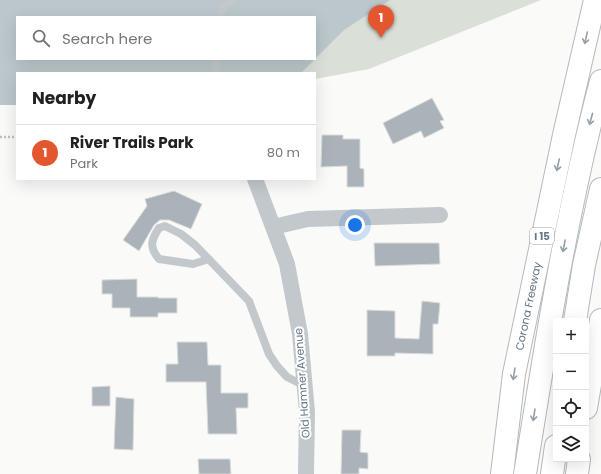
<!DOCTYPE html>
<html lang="en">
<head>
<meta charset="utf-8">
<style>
	:root { --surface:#fff; --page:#f2f2f2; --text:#202124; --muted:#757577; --line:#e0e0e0; --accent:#e4572e }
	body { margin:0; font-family:Poppins,sans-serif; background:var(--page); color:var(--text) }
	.controls { position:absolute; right:12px; bottom:12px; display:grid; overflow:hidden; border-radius:0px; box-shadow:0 4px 16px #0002 }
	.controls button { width:36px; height:36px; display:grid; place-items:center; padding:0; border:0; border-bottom:1px solid var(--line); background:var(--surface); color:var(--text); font:20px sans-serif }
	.you { position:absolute; left:355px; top:225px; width:14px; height:14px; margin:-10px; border:3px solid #fff; border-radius:50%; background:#1a73e8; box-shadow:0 0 0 6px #1a73e833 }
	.badge { display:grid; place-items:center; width:26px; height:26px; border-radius:50%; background:var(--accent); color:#fff; font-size:13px; font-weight:700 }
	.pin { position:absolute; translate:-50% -33px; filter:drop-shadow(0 1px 2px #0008) }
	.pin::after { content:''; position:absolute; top:21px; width:14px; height:12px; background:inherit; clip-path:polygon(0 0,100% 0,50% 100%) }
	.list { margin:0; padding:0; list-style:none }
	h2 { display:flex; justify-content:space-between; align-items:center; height:52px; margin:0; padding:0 16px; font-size:17px }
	h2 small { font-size:13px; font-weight:400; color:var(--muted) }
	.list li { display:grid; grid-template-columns:26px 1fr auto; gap:12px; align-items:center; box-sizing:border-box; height:56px; padding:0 16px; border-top:1px solid var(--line) }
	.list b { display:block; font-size:15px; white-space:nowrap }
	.list p { margin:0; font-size:13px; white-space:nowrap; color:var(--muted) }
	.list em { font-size:13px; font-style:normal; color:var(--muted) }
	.icon { flex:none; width:22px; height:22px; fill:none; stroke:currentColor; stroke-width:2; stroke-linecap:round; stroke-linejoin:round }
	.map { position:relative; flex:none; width:601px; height:474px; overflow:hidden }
	.search { position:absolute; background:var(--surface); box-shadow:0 4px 16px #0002; left:16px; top:16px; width:300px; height:44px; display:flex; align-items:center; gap:10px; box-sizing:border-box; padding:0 14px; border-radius:0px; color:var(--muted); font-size:15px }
	.panel { position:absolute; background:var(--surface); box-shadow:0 4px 16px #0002; left:16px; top:72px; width:300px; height:108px; border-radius:0px }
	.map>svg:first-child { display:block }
	.green { fill:#dadfd7 }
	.water { fill:#bbc7cb }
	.building { fill:#aab3b9; stroke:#dcdcda }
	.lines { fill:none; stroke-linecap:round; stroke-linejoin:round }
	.highway-casing { stroke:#b4b9bd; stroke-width:24 }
	.path { stroke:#bbbfc2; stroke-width:2.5; stroke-dasharray:2 2; stroke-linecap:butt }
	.lane { stroke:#c3c8cc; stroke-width:8 }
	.street { stroke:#c3c8cc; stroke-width:16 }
	.highway { stroke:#fff; stroke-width:22 }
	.oneway { stroke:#939fa8 }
	.labels { text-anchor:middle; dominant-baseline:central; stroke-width:4; stroke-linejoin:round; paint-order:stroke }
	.shield { fill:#fff; stroke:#939fa8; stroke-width:1 }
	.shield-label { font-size:10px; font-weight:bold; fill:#657683 }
	.street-label { font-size:11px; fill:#657683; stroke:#fff }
</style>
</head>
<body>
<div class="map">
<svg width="601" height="474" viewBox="0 0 601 474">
	<rect width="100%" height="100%" fill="#fafaf8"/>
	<path class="green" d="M125 0H541L369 69 315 79V73H93L99 59H315V17Z"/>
	<path class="water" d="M0 0H390L344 30 315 59V17H17V59H315L301 73H17V105H0Z"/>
	<path class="building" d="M432 98 444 120 440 121 444 128 424 138 421 131 393 144 383 123Z
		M322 135H343V139H360V168L364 169V187H347V166L321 167Z
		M174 191 202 204 191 229 169 220H160L154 225 139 251 123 240 147 206 145 199Z
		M374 243H439L440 264 375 266Z
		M137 279V297H158V298H177V313H158V317H130V308H112V294H102V280Z
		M422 301 440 303 438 324H433V354L395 353V356H367V310L395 311V338L419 339Z
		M177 342H207L208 365H221V393H248V408H236L237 434H208L206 382H166V364H178Z
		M110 386V406H92V387Z
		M116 397 134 399 133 450 114 449Z
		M342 430H361L360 452 368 453V469L359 468V474H341Z
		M198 459H230L231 474H199Z"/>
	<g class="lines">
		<g class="highway-casing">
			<g id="highway">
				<path d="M575 321 584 265 601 189"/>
				<path d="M586 408 601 320"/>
				<path id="s1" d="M502 474 514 374 564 135 595 0"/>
				<path d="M525 474C546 342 567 210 601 81"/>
				<path d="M552 474 556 446"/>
				<path d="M577 474 579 459"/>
			</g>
		</g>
		<path class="path" d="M0 137H17"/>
		<path class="lane" d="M220 17 222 9 231 0
			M216 59V73
			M209 259 193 264 159 259C149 247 151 240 159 228L165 226 181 234 195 245 249 301 269 354 277 366 287 377 305 386"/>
		<path class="street" d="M255 179 287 264 300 334 307 412 306 474
			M273 227 308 219 440 215"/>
		<use href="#highway" class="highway"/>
	</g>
	<defs><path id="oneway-shaft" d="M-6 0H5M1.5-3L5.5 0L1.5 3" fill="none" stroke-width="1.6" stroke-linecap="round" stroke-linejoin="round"/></defs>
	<g class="oneway">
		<use href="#oneway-shaft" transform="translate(586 38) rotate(103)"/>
		<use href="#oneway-shaft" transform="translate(591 119) rotate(105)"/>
		<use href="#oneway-shaft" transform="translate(558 165) rotate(102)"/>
		<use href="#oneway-shaft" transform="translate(564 246) rotate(101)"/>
		<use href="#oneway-shaft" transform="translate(514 374) rotate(99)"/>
		<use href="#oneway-shaft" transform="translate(534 415) rotate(99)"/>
	</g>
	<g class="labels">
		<rect class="shield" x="530" y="228" width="24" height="16" rx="3"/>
		<g class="shield-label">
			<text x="542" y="236">I 15</text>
		</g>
		<g class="street-label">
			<text stroke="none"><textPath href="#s1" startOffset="170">Corona Freeway</textPath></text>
			<text transform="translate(302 383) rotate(-94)">Old Hamner Avenue</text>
		</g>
	</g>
</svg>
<div class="controls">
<button>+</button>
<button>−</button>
<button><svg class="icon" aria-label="locate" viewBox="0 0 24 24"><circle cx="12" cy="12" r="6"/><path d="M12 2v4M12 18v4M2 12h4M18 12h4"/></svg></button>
<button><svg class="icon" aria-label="layers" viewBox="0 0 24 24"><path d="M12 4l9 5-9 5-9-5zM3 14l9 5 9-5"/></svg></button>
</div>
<div class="you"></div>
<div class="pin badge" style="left:381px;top:38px">1</div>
<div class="search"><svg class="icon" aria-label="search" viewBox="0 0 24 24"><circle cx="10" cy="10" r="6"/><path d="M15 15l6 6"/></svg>Search here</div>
<section class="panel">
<h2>Nearby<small></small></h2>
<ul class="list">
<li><span class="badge">1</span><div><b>River Trails Park</b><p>Park</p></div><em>80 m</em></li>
</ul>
</section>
</div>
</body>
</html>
